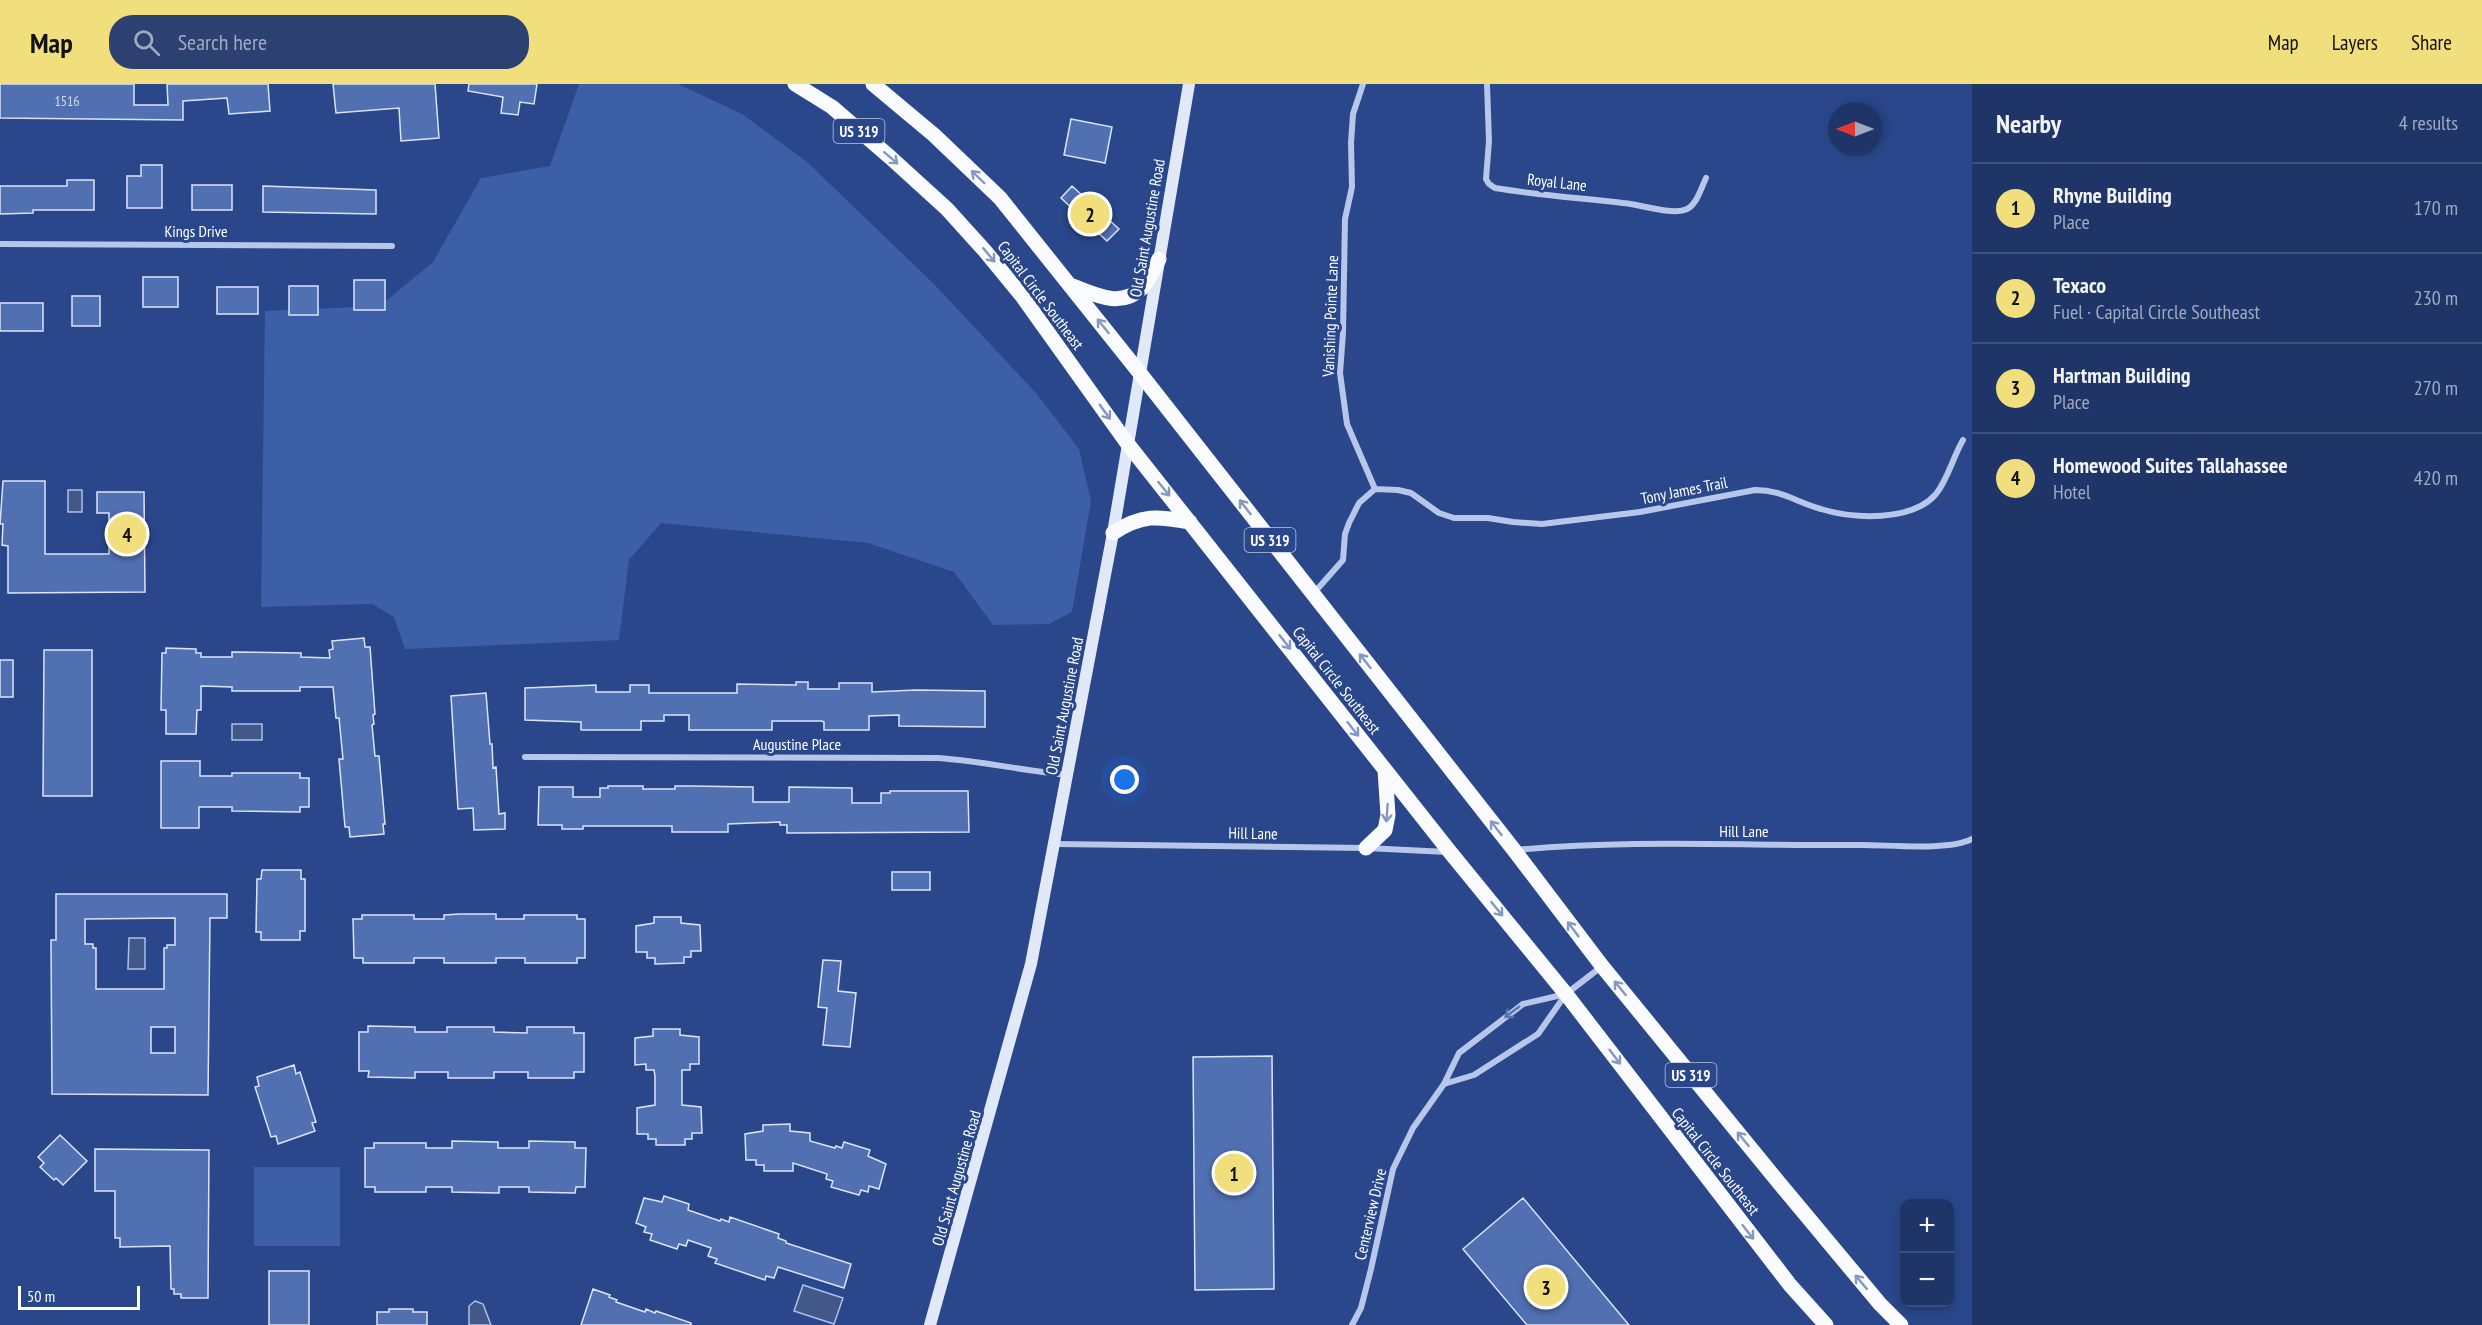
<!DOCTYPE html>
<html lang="en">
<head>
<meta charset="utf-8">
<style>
	:root { --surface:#1f3568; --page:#2c4071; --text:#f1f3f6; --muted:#a1abc0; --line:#3c507c; --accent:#f1de7d }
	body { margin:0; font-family:"PT Sans Narrow",sans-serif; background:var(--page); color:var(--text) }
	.controls { position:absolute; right:18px; bottom:18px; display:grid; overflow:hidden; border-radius:12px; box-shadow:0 3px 9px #0003 }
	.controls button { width:54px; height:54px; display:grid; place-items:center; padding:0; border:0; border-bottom:2px solid var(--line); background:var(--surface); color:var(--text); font:30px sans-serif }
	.compass { position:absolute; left:1828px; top:18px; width:54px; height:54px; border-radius:50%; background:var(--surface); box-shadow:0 3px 9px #0003; rotate:270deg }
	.scale { position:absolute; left:18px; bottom:15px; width:122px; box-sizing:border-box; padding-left:6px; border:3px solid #fff; border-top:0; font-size:16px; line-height:21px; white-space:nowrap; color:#fff; -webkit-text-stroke:4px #29478a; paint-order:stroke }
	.you { position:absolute; left:1125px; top:696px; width:21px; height:21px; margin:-15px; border:4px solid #fff; border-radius:50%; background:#1a73e8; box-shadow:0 0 0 9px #1a73e833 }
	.badge { display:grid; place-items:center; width:39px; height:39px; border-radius:50%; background:var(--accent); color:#111; font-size:20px; font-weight:700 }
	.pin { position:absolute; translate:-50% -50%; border:3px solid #fff; box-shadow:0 2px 6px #0006 }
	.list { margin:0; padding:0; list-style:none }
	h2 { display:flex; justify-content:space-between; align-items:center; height:78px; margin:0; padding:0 24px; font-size:26px }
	h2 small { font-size:20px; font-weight:400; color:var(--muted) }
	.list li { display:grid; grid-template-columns:39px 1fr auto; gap:18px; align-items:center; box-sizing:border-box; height:90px; padding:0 24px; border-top:2px solid var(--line) }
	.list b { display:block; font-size:22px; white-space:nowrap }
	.list p { margin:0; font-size:20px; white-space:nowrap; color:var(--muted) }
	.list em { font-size:20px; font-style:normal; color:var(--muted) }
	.icon { flex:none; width:33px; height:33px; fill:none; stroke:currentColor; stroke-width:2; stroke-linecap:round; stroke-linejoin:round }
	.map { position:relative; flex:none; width:1972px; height:1241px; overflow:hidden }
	header { display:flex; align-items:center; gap:36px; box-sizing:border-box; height:84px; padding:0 30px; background:var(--accent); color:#111 }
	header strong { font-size:28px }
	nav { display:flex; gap:33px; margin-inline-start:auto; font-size:21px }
	.search { width:420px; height:54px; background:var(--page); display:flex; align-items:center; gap:15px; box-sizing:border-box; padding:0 21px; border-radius:24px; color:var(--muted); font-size:22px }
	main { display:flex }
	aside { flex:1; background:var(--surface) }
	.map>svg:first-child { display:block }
	.green { fill:#3d5fa7 }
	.water { fill:#425888; stroke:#abc1ea; stroke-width:1.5 }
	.building { fill:#5170b2; stroke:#dbe4f7; stroke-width:1.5; fill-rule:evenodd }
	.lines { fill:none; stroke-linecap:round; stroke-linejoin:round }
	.street { stroke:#b7c7e9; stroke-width:6 }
	.secondary { stroke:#e1e8f8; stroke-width:12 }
	.primary { stroke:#fafbfe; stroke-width:15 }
	.oneway { stroke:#8798be }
	.oneway2 { stroke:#5b74ab }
	.labels { text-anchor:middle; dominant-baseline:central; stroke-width:6; stroke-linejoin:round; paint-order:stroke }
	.number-label { font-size:14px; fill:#d4dbec }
	.shield { fill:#29478a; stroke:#bfc8dc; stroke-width:1.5 }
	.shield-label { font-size:15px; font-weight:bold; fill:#fff }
	.street-label { font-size:16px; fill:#fff; stroke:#29478a }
</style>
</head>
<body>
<header>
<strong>Map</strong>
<div class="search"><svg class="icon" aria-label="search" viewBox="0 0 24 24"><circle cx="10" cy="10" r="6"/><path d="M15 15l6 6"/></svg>Search here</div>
<nav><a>Map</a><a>Layers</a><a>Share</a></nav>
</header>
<main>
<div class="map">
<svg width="1972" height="1241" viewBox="0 0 1972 1241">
	<rect width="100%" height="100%" fill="#29478a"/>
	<path class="green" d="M579 0H678L742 30 806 77 934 200 1036 309 1079 365 1091 417 1072 528 1049 540 993 541 954 488 868 459 661 439 629 476 619 556 405 565 394 533 372 520 261 523 265 227 380 222 433 178 481 94 550 82Z
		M254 1083H340V1162H254Z"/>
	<path class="water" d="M68 406H82V428H68Z
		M232 640H262V656H232Z
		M129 854H145V885H128Z
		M803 1201 843 1214 834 1240 794 1227Z
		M475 1217 483 1220 491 1241H469V1222Z"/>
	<path class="building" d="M0 0H134V21H168L167 0H268L270 27 229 30 227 14 183 17V36L0 34Z
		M333 0H435L439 54 401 57 399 24 336 29Z
		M469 0H537L534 20 520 18 518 31 501 29 503 13 468 7Z
		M1071 35 1112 43 1105 79 1064 71Z
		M141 81H162V124H127V92H141Z
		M67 96H94V126H33V129L0 130V102H67Z
		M192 101H232V126H192Z
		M263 102 376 106V130L263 128Z
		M1072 102 1119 145 1107 157 1061 114Z
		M143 193H178V223H143Z
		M354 196H385V226H354Z
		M289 202H318V231H289Z
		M217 203H258V230H217Z
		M72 212H100V242H72Z
		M0 219H43V247H0Z
		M3 397H45V470H109V429H97V408H144L145 508 8 509V462L2 461 3 440H0Z
		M364 554 365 563H370L375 630 373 631 374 640 372 641 375 672H379L385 740H383L384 750 350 753 349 743H345L339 675H343L339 634H336L333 603H300V607H232V603L201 602V626H197L196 650H166V626H161L162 569H166V564L196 565V569H201V573H232V568L301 569V573L330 574 329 566 333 565 332 557Z
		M44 566H92V712H43Z
		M0 576H13V613H0Z
		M796 598H808V605H839V599H872V608L916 606 985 607V643L899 642V631L869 632V646H824V638L822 637H772V646H689V631H664V637H641V646H581V638L525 636V604L596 601V608H630V601H649V609H737V600L796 601Z
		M486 609 490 660H492L493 684 496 683 499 730 505 729V745L474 746 473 724 458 725 451 612Z
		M161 677H200V692H232V689H300V694H309V723H300V728L232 727V723H199V744H161Z
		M608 702H643V705H675V702H690L753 703V718H789V703L852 704V719H881V709H890V707H968L969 748 787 749V741H780V738L728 740V748H672V742H583V745H562V741H538L539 703H573V713H600V704H608Z
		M262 786H301V795H305V847H300V856H261V848H256L257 795H261Z
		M892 788H930V806H892Z
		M56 810H227V834H210L208 1011 52 1010 51 856H56ZM175 834V861H167V864H164V905H96V864H93V860H85V835ZM151 943H175V969H151Z
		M460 830H496V835H524V831H577V835H585V874H577V879H525V874H496V879H444V874H414V879H363V874H354L353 835H362V831H414V835H444V831Z
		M654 833H681V839L700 841 701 867H691V873H684V879L655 880V874H647V868H636V842L654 839Z
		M823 876 841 877 838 907 856 909 850 963 823 961 827 924 818 923Z
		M368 942 415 943V948H447V943H494V948L527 949V943H574V949H584V988H574V994H528V988H494V994H448V988H415V994L368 993 369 987H359V948H368Z
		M653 945H680V951L699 953V980H690V986H682V1021L701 1023 702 1049H692V1055H685V1061H656V1055H648V1050H637V1024L655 1021V992L654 986H646V980L635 981V954L653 952Z
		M1272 972 1274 1205 1195 1206 1193 973Z
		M294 981 296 990 300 988 316 1038 312 1039 315 1047 278 1060 276 1052 271 1053 255 1003 259 1002 257 993Z
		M790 1040V1047L810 1049V1057L835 1064 836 1062 842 1064 844 1058 870 1066 868 1072 886 1080 879 1105 869 1102 868 1108 861 1106 859 1111 831 1103 833 1097 826 1095 827 1090 793 1079V1087H764V1081H756V1076H746L745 1050 763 1047V1041Z
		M60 1051 87 1077 63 1101 56 1094 54 1096 40 1083 44 1079 38 1073Z
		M452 1057 498 1058V1064H529V1057L575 1058V1064H586L585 1103H576L575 1109 529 1108V1103H499V1109L452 1108V1103H426V1108H375V1103H365V1064H374V1059H426V1064H452Z
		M95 1065 209 1066 208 1214H181V1210H174V1205H171L170 1162 120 1163V1154H115V1107H95Z
		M664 1112 689 1120 688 1126 720 1137 721 1135 729 1138 730 1133 779 1150 778 1154 786 1157V1159L851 1180 844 1204 778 1183 774 1194 766 1192 765 1196 715 1179 717 1175 708 1172 711 1164 688 1156 686 1162 679 1160 677 1165 650 1156 652 1150 644 1148 646 1143 636 1139 644 1114 662 1118Z
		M1523 1114 1629 1241H1527L1463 1165Z
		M269 1187H309V1241H269Z
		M593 1205 610 1211 609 1213 617 1216 616 1218 645 1228 646 1225 655 1229 656 1227 691 1239V1241H581Z
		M389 1225H413V1228H427V1241H377V1228H389Z"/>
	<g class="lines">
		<path class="street" d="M1363 0 1353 30 1351 59 1352 103 1345 135 1343 249 1340 289 1347 340 1375 405
			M1487 0 1489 57 1486 95 1489 100 1495 104C1537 111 1580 114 1623 119 1639 120 1673 132 1687 125 1697 120 1701 104 1706 94
			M0 160 392 162
			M1375 405 1398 406 1411 409 1439 429 1454 434H1488L1513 438 1542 440 1640 428 1755 406C1782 406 1796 418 1821 425 1853 435 1912 438 1936 410 1948 395 1953 373 1963 356
			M1313 510 1343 476 1345 450 1349 439 1359 419 1375 405
			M525 673 938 674C982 677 1024 687 1068 691
			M1055 760 1366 764 1447 768
			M1515 766C1630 755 1747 762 1863 761 1890 761 1950 767 1972 755
			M1444 1000 1474 991 1538 950 1566 910 1601 883
			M1352 1241 1361 1224 1371 1185 1393 1085 1413 1044 1444 1000 1459 969 1523 920 1566 910"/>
		<path class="secondary" d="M930 1241 1031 880 1113 449 1189 0"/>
		<path class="primary" d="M795 0 832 23 891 74 947 125 985 167 1022 212 1127 359 1450 768 1566 910 1790 1201 1826 1241
			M873 0 934 51 1000 114 1139 288 1514 766 1602 882 1780 1100 1880 1220 1901 1241
			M1070 201C1094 210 1120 225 1142 204 1149 198 1154 184 1159 175
			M1113 449C1142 430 1157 432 1190 438
			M1366 764 1385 746 1388 731 1385 686"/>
	</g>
	<defs><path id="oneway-shaft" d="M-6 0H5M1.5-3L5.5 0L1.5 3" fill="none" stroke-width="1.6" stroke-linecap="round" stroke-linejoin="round" transform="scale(1.5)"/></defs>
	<g class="oneway">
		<use href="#oneway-shaft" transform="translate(891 74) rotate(41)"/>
		<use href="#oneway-shaft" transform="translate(978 93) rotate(-136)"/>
		<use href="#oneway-shaft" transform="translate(989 171) rotate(50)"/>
		<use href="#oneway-shaft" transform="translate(1103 242) rotate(-129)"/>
		<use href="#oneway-shaft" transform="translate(1105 328) rotate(54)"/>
		<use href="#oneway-shaft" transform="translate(1164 405) rotate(51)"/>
		<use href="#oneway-shaft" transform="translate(1245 423) rotate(-128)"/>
		<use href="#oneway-shaft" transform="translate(1285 558) rotate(52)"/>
		<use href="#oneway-shaft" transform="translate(1365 577) rotate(-128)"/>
		<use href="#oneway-shaft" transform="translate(1353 645) rotate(52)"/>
		<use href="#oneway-shaft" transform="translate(1387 729) rotate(94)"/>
		<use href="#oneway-shaft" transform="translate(1496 744) rotate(-128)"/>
		<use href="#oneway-shaft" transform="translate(1497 825) rotate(51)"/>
		<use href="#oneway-shaft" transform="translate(1573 845) rotate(-127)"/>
		<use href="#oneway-shaft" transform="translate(1620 904) rotate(-129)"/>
		<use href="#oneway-shaft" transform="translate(1615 973) rotate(53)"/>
		<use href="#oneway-shaft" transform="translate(1743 1055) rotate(-129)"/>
		<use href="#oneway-shaft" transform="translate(1748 1148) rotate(52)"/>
		<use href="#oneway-shaft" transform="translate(1861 1198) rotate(-130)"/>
	</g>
	<use class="oneway2" href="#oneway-shaft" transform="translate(1512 928) rotate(143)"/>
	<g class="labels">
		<g class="number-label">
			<text x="67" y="17">1516</text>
		</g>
		<g class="shield">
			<rect x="833.5" y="35" width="51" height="24" rx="4.5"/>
			<rect x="1244.5" y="444" width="51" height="24" rx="4.5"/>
			<rect x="1665.5" y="979" width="51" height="24" rx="4.5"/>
		</g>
		<g class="shield-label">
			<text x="859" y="47">US 319</text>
			<text x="1270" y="456">US 319</text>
			<text x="1691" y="991">US 319</text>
		</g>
		<g class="street-label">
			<text transform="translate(1557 98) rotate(6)">Royal Lane</text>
			<text transform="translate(1147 144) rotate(-80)">Old Saint Augustine Road</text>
			<text x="196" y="147">Kings Drive</text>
			<text transform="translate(1041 211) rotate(53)">Capital Circle Southeast</text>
			<text transform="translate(1330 232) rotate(-88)">Vanishing Pointe Lane</text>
			<text transform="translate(1684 406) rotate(-11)">Tony James Trail</text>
			<text transform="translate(1337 596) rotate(52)">Capital Circle Southeast</text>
			<text transform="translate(1064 622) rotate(-79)">Old Saint Augustine Road</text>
			<text x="797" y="660">Augustine Place</text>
			<text x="1744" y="747">Hill Lane</text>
			<text transform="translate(1253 749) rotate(1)">Hill Lane</text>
			<text transform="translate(1716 1077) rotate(52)">Capital Circle Southeast</text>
			<text transform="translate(956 1094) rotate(-74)">Old Saint Augustine Road</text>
			<text transform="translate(1370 1130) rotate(-77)">Centerview Drive</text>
		</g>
	</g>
</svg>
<div class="controls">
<button>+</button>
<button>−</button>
</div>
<svg class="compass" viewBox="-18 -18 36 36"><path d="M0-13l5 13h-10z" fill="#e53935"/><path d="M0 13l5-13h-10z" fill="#a1abc0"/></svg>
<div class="scale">50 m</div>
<div class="you"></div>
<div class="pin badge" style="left:1234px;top:1089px">1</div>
<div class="pin badge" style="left:1090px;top:130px">2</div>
<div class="pin badge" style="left:1546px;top:1203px">3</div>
<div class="pin badge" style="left:127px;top:450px">4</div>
</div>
<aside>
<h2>Nearby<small>4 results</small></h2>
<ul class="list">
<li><span class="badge">1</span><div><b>Rhyne Building</b><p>Place</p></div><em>170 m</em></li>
<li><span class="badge">2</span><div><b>Texaco</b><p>Fuel · Capital Circle Southeast</p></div><em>230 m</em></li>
<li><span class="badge">3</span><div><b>Hartman Building</b><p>Place</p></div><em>270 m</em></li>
<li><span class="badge">4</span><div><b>Homewood Suites Tallahassee</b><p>Hotel</p></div><em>420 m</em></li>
</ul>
</aside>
</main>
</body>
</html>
